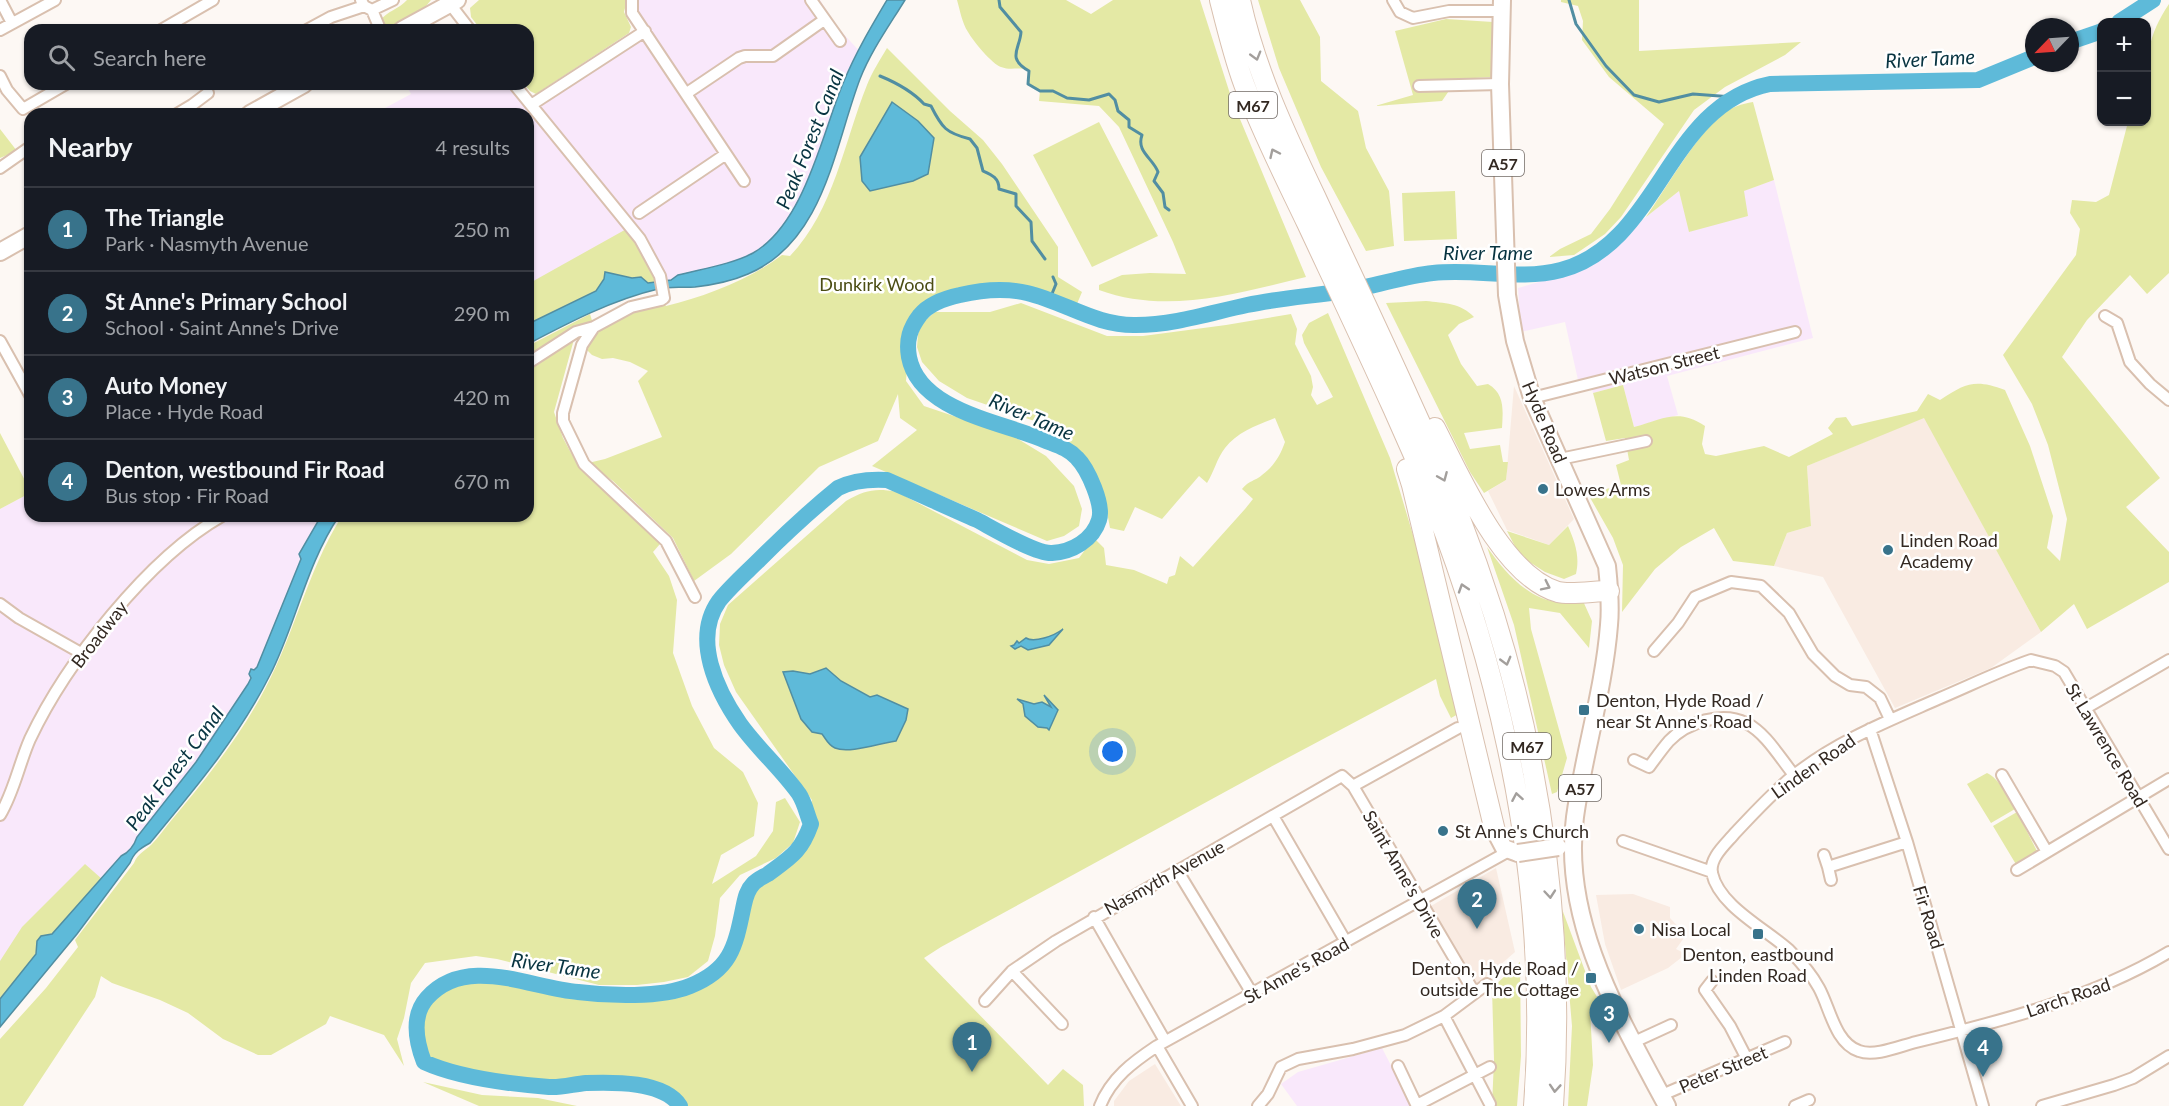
<!DOCTYPE html>
<html lang="en">
<head>
<meta charset="utf-8">
<style>
	:root { --surface:#171b24; --page:#20242c; --text:#f1f3f6; --muted:#9ea1a6; --line:#363941; --accent:#38738b }
	body { margin:0; font-family:Lato,sans-serif; background:var(--page); color:var(--text) }
	.controls { position:absolute; right:18px; top:18px; display:grid; overflow:hidden; border-radius:12px; box-shadow:0 2px 4px #0004 }
	.controls button { width:54px; height:54px; display:grid; place-items:center; padding:0; border:0; border-bottom:2px solid var(--line); background:var(--surface); color:var(--text); font:30px sans-serif }
	.compass { position:absolute; left:2025px; top:18px; width:54px; height:54px; border-radius:50%; background:var(--surface); box-shadow:0 2px 4px #0004; rotate:245deg }
	.you { position:absolute; left:1113px; top:752px; width:21px; height:21px; margin:-15px; border:4px solid #fff; border-radius:50%; background:#1a73e8; box-shadow:0 0 0 9px #1a73e833 }
	.badge { display:grid; place-items:center; width:39px; height:39px; border-radius:50%; background:var(--accent); color:#fff; font-size:20px; font-weight:700 }
	.pin { position:absolute; translate:-50% -50px; filter:drop-shadow(0 2px 3px #0008) }
	.pin::after { content:''; position:absolute; top:32px; width:21px; height:18px; background:inherit; clip-path:polygon(0 0,100% 0,50% 100%) }
	.list { margin:0; padding:0; list-style:none }
	h2 { display:flex; justify-content:space-between; align-items:center; height:78px; margin:0; padding:0 24px; font-size:26px }
	h2 small { font-size:20px; font-weight:400; color:var(--muted) }
	.list li { display:grid; grid-template-columns:39px 1fr auto; gap:18px; align-items:center; box-sizing:border-box; height:84px; padding:0 24px; border-top:2px solid var(--line) }
	.list b { display:block; font-size:22px; white-space:nowrap }
	.list p { margin:0; font-size:20px; white-space:nowrap; color:var(--muted) }
	.list em { font-size:20px; font-style:normal; color:var(--muted) }
	.icon { flex:none; width:33px; height:33px; fill:none; stroke:currentColor; stroke-width:2; stroke-linecap:round; stroke-linejoin:round }
	.map { position:relative; flex:none; width:2169px; height:1106px; overflow:hidden }
	.search { position:absolute; background:var(--surface); box-shadow:0 2px 4px #0004; left:24px; top:24px; width:510px; height:66px; display:flex; align-items:center; gap:15px; box-sizing:border-box; padding:0 21px; border-radius:18px; color:var(--muted); font-size:22px }
	.panel { position:absolute; background:var(--surface); box-shadow:0 2px 4px #0004; left:24px; top:108px; width:510px; height:414px; border-radius:18px }
	.map>svg:first-child { display:block }
	.built { fill:#f9ebe2 }
	.industrial { fill:#f9e8fb }
	.green { fill:#e4e9a5 }
	.water { fill:#5ebad9; stroke:#518ea2; stroke-width:1.5 }
	.lines { fill:none; stroke-linecap:round; stroke-linejoin:round }
	.stream { stroke:#518ea2; stroke-width:3 }
	.river { stroke:#5ebad9; stroke-width:16 }
	.street-casing { stroke:#d9c0af; stroke-width:14 }
	.primary-casing { stroke:#d9c0af; stroke-width:20 }
	.highway-casing { stroke:#d9c0af; stroke-width:22 }
	.street { stroke:#fff; stroke-width:10 }
	.primary { stroke:#fff; stroke-width:16 }
	.highway { stroke:#fff; stroke-width:20 }
	.primary-bridge-casing { stroke:#d9c0af; stroke-width:20; stroke-linecap:butt }
	.primary-bridge { stroke:#fff; stroke-width:16 }
	.oneway { stroke:#a39f9c }
	.poi-dot { fill:#38738b; stroke:#fff; stroke-width:2 }
	.labels { text-anchor:middle; dominant-baseline:central; stroke-width:5; stroke-linejoin:round; paint-order:stroke }
	.shield { fill:#fff; stroke:#706964; stroke-width:1.5 }
	.shield-label { font-size:16px; font-weight:bold; fill:#332922 }
	.park-label { font-size:18px; fill:#4b4d14; stroke:#fff }
	.street-label { font-size:18px; fill:#332922; stroke:#fff }
	.poi-label { font-size:18px; fill:#332922; stroke:#fff; text-anchor:start }
	.water-label { font-size:20px; font-style:italic; fill:#083441; stroke:#fff }
</style>
</head>
<body>
<div class="map">
<svg width="2169" height="1106" viewBox="0 0 2169 1106">
	<rect width="100%" height="100%" fill="#fdf8f4"/>
	<path class="built" d="M1514 386 1574 519 1549 545 1507 530 1488 491 1506 480Z
		M1924 417 2041 632 1991 668 1895 708 1823 577 1774 566 1787 533 1811 526 1807 466Z
		M1496 868 1515 952 1475 987 1431 906Z
		M1633 894 1670 907V918L1686 935 1676 949 1686 954 1668 968 1621 990 1605 944 1596 895Z
		M1155 1064 1181 1106H1114V1101L1129 1081Z"/>
	<path class="industrial" d="M632 0H820L838 28 863 55 804 212 769 251 650 288 528 333V114H374L411 94 406 85 408 84H514L531 105 645 32Z
		M1774 180 1813 338 1667 376 1678 415 1634 427 1623 385 1593 393 1589 378 1578 380 1565 322 1521 332 1518 288 1587 268 1610 250 1637 224 1679 191 1690 232 1743 191Z
		M30 493V516H330L238 715 0 1013V509Z
		M1382 1048 1412 1106H1297L1281 1084 1298 1072Z"/>
	<path class="green" d="M407 0H431C421 14 400 26 382 30L380 21C387 11 399 9 407 0Z
		M479 0H627L624 12 631 27 629 33 536 94 530 91 524 84H528V30H481L471 17 470 8Z
		M957 0H1066L1091 14 1113 0H1200L1232 100 1306 277C1239 293 1167 315 1099 290V285L1122 275 1150 273 1186 274 1173 242 1119 127 1099 106 1039 101 1040 91 1028 84 1029 71C1020 66 1011 71 1001 67 992 64 973 41 968 32 962 23 960 10 957 0Z
		M1258 0H1300L1320 37 1321 81 1358 111 1366 148 1389 191 1394 246 1366 251 1321 167 1279 68Z
		M1561 0H1639V51L1801 42 1785 55 1725 87 1694 110 1621 217 1605 234 1574 255 1549 257 1560 249 1591 234 1610 209 1664 124 1609 77 1582 40 1583 21 1578 6 1561 2Z
		M2169 4V273L2147 294 2130 275 2087 320 2062 357 2160 478 2126 507 2169 552V582L2087 629 2074 604 2041 632 1924 418 1807 466 1811 526 1787 533 1774 566 1733 561 1714 528 1681 547 1655 569 1622 612 1623 565 1613 538 1588 494 1621 485 1616 465 1629 460 1625 438 1606 441 1593 393 1623 385 1634 427C1664 419 1678 408 1705 426L1702 444 1705 454 1716 456 1764 446 1789 457 1833 434 1828 428 1836 418 1846 417 1852 426 1917 411 1928 394 1940 400C1966 383 1975 379 2005 390L2030 446 2053 516 2047 548 2060 561 2067 519 2048 445 2032 404 2003 355 2076 255 2080 229 2070 213 2072 200 2096 202 2109 195 2128 122H2146C2147 74 2141 45 2169 4Z
		M1446 19 1493 22V77L1457 79 1442 101 1375 106 1413 95 1395 31Z
		M887 48 950 111 983 140 1002 164 1058 247V277L1082 292 1074 311 1033 295 1007 290 975 292 944 300 926 309 910 331 906 381 924 406 1013 436 1046 456 1074 486 1082 509 1079 526 1064 536 1047 541 872 466 917 430 900 418 898 394 878 441 819 467 731 554 694 581 673 538 613 481 588 463 605 459 662 437 638 381 648 371 630 362 613 358 602 359 592 355 582 345 593 328 576 332 554 412 563 438 578 466 660 544 653 552 669 576 677 600 673 653 692 706 714 748 743 772 758 803 754 836 721 855 712 884 756 856 773 831 776 802 785 798 800 822 793 843 776 858 740 875 720 898 715 936 708 961 688 977 664 982 637 985H599L497 959 476 956 425 963 411 983 404 1018 397 1039 404 1066 384 1035 330 1016 326 1024 271 1055H258L223 1039 188 1013 160 1000 112 983 101 976 95 997 23 1106H0V1039L46 988 78 947 75 940 134 863C138 853 145 851 152 844 159 837 164 829 170 822 202 784 234 744 259 700 293 641 306 573 342 516H528V346L590 314 594 327 661 300 666 306C706 296 749 280 782 255L790 256C834 210 844 142 867 85 872 72 880 60 887 48Z
		M1753 102 1774 180 1744 191 1748 216 1689 232 1679 191 1646 217C1667 187 1695 137 1722 114 1731 107 1742 104 1753 102Z
		M1099 122 1158 236 1092 267 1033 155Z
		M0 129 17 151 0 158Z
		M1455 191 1457 239 1404 241 1402 193Z
		M630 227 662 286 528 333V284Z
		M1426 301C1444 303 1461 303 1474 317L1459 324 1448 335 1461 364 1477 386 1488 384C1505 394 1503 410 1502 428L1464 433 1470 449 1500 445 1503 462H1508L1506 480 1484 493 1470 472 1386 303Z
		M1021 303 1107 336H1143L1226 325 1291 314 1297 329 1295 344 1311 376 1313 387 1311 395 1317 405 1333 397 1304 343 1302 335 1309 323 1328 313 1390 458 1416 545 1460 713 1451 718 1440 696 1436 679 1278 763 941 947 924 958 1048 1085 1063 1069 1083 1085 1084 1106H680C664 1081 613 1082 586 1083 574 1084 561 1088 549 1087 510 1084 459 1078 424 1062 416 1041 411 1016 427 998 466 954 530 988 578 992 609 996 661 998 690 986 730 970 735 948 743 909 745 900 746 891 753 884 756 880 763 877 767 874 791 857 801 852 811 824L807 815 812 800 736 692 724 665 719 645 720 624 728 605 846 501C866 490 875 488 897 492L1027 560 1049 564 1079 558 1094 538 1104 548 1106 565 1134 570 1167 584 1169 577 1175 575 1180 556 1193 567 1245 509 1253 499 1242 489C1251 479 1254 482 1262 475 1274 466 1280 456 1285 442L1275 418C1257 425 1237 432 1225 448 1217 458 1214 472 1207 483L1199 476 1162 519 1135 507 1124 531 1110 528 1105 501 1091 471 1052 427 967 398 939 381 922 362 917 347 918 334 922 323 935 312H990Z
		M0 433 30 490V493L0 509Z
		M1568 526C1575 542 1580 556 1576 574L1564 579 1545 572 1520 556 1507 531 1549 545Z
		M1487 547C1504 571 1528 600 1559 602 1567 603 1575 600 1583 601L1592 621 1589 648 1560 613 1529 608 1531 629 1567 758 1557 792 1552 794 1514 625Z
		M1987 773C2000 779 2007 797 2015 809L1991 823 1967 784Z
		M2017 812 2037 851 2017 866 1993 826Z
		M85 864 102 879 52 934 41 936 37 941 36 954 0 999V961L22 927Z
		M1562 909 1591 987 1599 1000 1594 1003 1590 1010 1593 1065 1587 1106H1568L1572 1026Z
		M1520 962 1521 1056 1517 1106H1492L1494 1060 1492 988Z
		M423 1082 482 1095 538 1098 577 1106H479Z"/>
	<path class="water" d="M887 0H905C889 26 871 51 860 79 834 148 824 242 748 274 732 281 712 285 695 287 682 288 671 286 658 289 612 300 570 322 528 344V324L596 291 604 279 605 272 632 278 641 277 648 283 671 280 678 275C701 269 733 264 753 253 805 223 822 133 844 81 856 52 871 27 887 0Z
		M892 102 918 121 934 138 928 174 913 181 870 191 862 181 860 157Z
		M321 516H339C306 565 296 624 270 675 239 737 194 790 150 843 141 848 134 852 130 863L77 934 0 1027V999L36 954 37 941 41 936 52 934 121 856C130 852 134 846 137 837L196 762 248 684 251 678 249 674 251 669 254 670 257 667 301 559 299 554Z
		M1063 629 1049 645 1028 650 1021 646 1015 649 1011 646 1014 645 1017 641 1019 643 1026 638C1034 643 1054 636 1063 629Z
		M826 668 841 681 870 697 877 695 908 709 906 720 896 741C880 743 849 754 835 748 828 745 826 739 822 734L812 732 801 719 783 672 793 671 810 674Z
		M1044 695 1058 710 1049 730 1047 728 1038 727 1025 716 1023 704 1017 699 1034 704 1042 702 1051 707Z"/>
	<g class="lines">
		<path class="stream" d="M999 0 1000 7 1021 32C1020 49 1006 58 1029 71L1028 84 1040 91H1053L1067 98 1089 100 1109 94 1115 100 1118 111 1129 120V127L1142 135C1136 152 1153 158 1158 172L1154 181 1163 193 1165 207 1169 210
			M1569 0 1576 24 1606 66 1634 95 1659 102 1693 94 1733 97
			M880 76C897 83 912 91 924 104L931 106C942 128 946 133 970 139L977 148 983 171C992 175 999 178 999 189L1016 194V206L1031 222 1032 241 1045 259
			M1049 301 1056 284 1053 277"/>
		<path class="river" d="M2119 22 2153 0
			M2070 42 2102 31
			M680 1106C664 1081 613 1082 586 1083 574 1084 561 1088 549 1087 510 1084 459 1078 424 1062 416 1041 411 1016 427 998 466 954 530 988 578 992 609 996 661 998 690 986 730 970 735 948 743 909 745 900 746 891 753 884 756 880 763 877 768 874 791 857 801 852 811 824 807 815 805 803 799 794 782 770 758 749 740 724 717 691 692 639 719 601 731 586 747 572 760 559 785 534 811 510 838 488 854 480 870 479 887 480 917 493 947 507 977 520 994 529 1036 554 1052 553 1072 552 1093 540 1099 520 1104 505 1088 469 1077 458 1068 448 1056 445 1044 440 1002 422 919 411 909 357 906 340 910 328 920 315 929 304 946 298 960 295 981 290 1006 288 1027 293 1065 302 1096 326 1136 325 1173 325 1210 313 1247 305 1279 298 1312 296 1344 291 1374 287 1403 276 1433 273 1476 268 1519 281 1561 270 1660 244 1666 105 1770 84L1978 80 2034 57"/>
		<g class="street-casing">
			<path id="street" d="M0 0 12 23
				M361 0 364 6 372 10 380 29
				M632 0V13L744 181
				M811 0 840 41
				M1393 0 1400 12 1413 18 1449 11H1501
				M450 4 470 30
				M372 10 393 0
				M0 30 55 0
				M161 30 213 0
				M307 30 331 17 364 6
				M0 76 7 90 23 109 66 84
				M514 84 640 239 660 276 664 298 661 300 631 307 594 327 582 345 563 413V421L584 464 666 541 695 597
				M1419 86 1500 84
				M687 93 739 58 745 56H773L824 20
				M531 105 645 31
				M177 114 192 105 208 93
				M0 168 30 147
				M639 213 726 154
				M2105 316 2117 323 2130 362 2150 384 2169 400
				M0 341 30 395
				M528 363 576 332 594 327
				M1532 398 1795 332
				M1560 459 1646 441
				M0 604 19 618 81 653
				M1654 651 1678 623 1695 597 1731 582 1761 586 1789 613 1813 654 1835 676 1850 685 1866 687 1880 698 1890 719
				M2086 708 2169 660
				M1870 729 1907 842 1983 1106
				M1634 760 1649 767C1655 759 1662 749 1669 741 1687 722 1722 711 1746 723 1766 733 1780 758 1794 775
				M2002 775 2047 852
				M1353 786 1458 728
				M0 815C14 792 19 764 30 739 66 663 148 558 222 516
				M1273 816 1346 942
				M1623 841 1712 872
				M2169 849 2064 672 2055 666 2031 660C1999 671 1969 686 1938 699 1888 721 1837 741 1793 776 1772 793 1754 813 1735 833 1726 844 1709 858 1712 873 1719 906 1766 929 1789 950 1800 961 1812 975 1819 988 1830 1008 1835 1043 1859 1051 1875 1057 1900 1046 1916 1042 2002 1021 2092 998 2169 952
				M1824 855 1828 867 1907 842
				M1828 867 1831 880
				M1177 870 1253 995
				M2017 870 2169 779
				M1094 917 1165 1041
				M1012 971 1062 1024
				M1712 981 1705 990 1730 1026 1747 1059
				M985 1001 1012 971 1056 941 1342 776 1353 786 1474 992
				M1444 1016 1490 1104
				M1634 1042 1671 1025
				M1157 1046 1192 1106
				M1398 1066 1417 1106
				M1662 1095 1785 1042
				M1417 1105 1490 1067
				M1100 1106C1111 1078 1133 1062 1157 1046L1509 851
				M1258 1106 1268 1094 1281 1067 1298 1059 1353 1049 1405 1035 1444 1016 1487 984
				M1795 1106 1809 1100
				M2042 1106 2114 1085 2133 1078 2169 1056"/>
		</g>
		<g class="primary-casing">
			<path id="primary" d="M1502 0 1500 84 1507 295 1515 341 1532 398 1607 566C1609 585 1611 605 1609 625 1604 689 1584 752 1575 817 1561 921 1620 1018 1667 1106
				M402 30 457 0
				M250 114 304 84
				M0 252 30 235
				M1495 831 1504 848 1518 853"/>
		</g>
		<g class="highway-casing">
			<path id="highway" d="M1220 0C1227 28 1234 57 1244 84 1262 132 1285 177 1307 223 1336 285 1365 346 1393 408 1493 625 1552 866 1534 1106
				M1240 0C1255 69 1285 133 1315 196 1347 265 1380 334 1411 403 1443 472 1471 543 1494 615 1543 772 1565 942 1553 1106
				M1435 428C1460 476 1502 576 1558 592 1570 595 1595 591 1609 591
				M1407 469 1412 485 1495 831"/>
		</g>
		<use href="#street" class="street"/>
		<use href="#primary" class="primary"/>
		<use href="#highway" class="highway"/>
		<g class="primary-bridge-casing">
			<path id="primary-bridge" d="M1518 853 1558 847"/>
		</g>
		<use href="#primary-bridge" class="primary-bridge"/>
	</g>
	<defs><path id="oneway-chevron" d="M-2-3.5L2.5 0L-2 3.5" fill="none" stroke-width="1.6" stroke-linecap="round" stroke-linejoin="round" transform="scale(1.5)"/></defs>
	<g class="oneway">
		<use href="#oneway-chevron" transform="translate(1256 56) rotate(74)"/>
		<use href="#oneway-chevron" transform="translate(1274 153) rotate(-115)"/>
		<use href="#oneway-chevron" transform="translate(1443 477) rotate(67)"/>
		<use href="#oneway-chevron" transform="translate(1546 586) rotate(26)"/>
		<use href="#oneway-chevron" transform="translate(1463 588) rotate(-108)"/>
		<use href="#oneway-chevron" transform="translate(1506 661) rotate(75)"/>
		<use href="#oneway-chevron" transform="translate(1517 797) rotate(-100)"/>
		<use href="#oneway-chevron" transform="translate(1550 894) rotate(85)"/>
		<use href="#oneway-chevron" transform="translate(1555 1088) rotate(94)"/>
	</g>
	<g class="poi-dot">
		<circle cx="1543" cy="489" r="6"/>
		<circle cx="1888" cy="550" r="6"/>
		<rect x="1578" y="704" width="12" height="12" rx="3"/>
		<circle cx="1443" cy="831" r="6"/>
		<circle cx="1639" cy="929" r="6"/>
		<rect x="1752" y="928" width="12" height="12" rx="3"/>
		<rect x="1585" y="972" width="12" height="12" rx="3"/>
	</g>
	<g class="labels">
		<g class="shield">
			<rect x="1229" y="92" width="48" height="26" rx="4.5"/>
			<rect x="1482" y="150" width="42" height="26" rx="4.5"/>
			<rect x="1503" y="733" width="48" height="26" rx="4.5"/>
			<rect x="1559" y="775" width="42" height="26" rx="4.5"/>
		</g>
		<g class="shield-label">
			<text x="1253" y="105">M67</text>
			<text x="1503" y="163">A57</text>
			<text x="1527" y="746">M67</text>
			<text x="1580" y="788">A57</text>
		</g>
		<g class="park-label">
			<text x="877" y="284">Dunkirk Wood</text>
		</g>
		<g class="street-label">
			<text transform="translate(1664 365) rotate(-14)">Watson Street</text>
			<text transform="translate(1545 422) rotate(67)">Hyde Road</text>
			<text transform="translate(99 634) rotate(-52)">Broadway</text>
			<text transform="translate(2107 745) rotate(59)">St Lawrence Road</text>
			<text transform="translate(1813 766) rotate(-35)">Linden Road</text>
			<text transform="translate(1404 874) rotate(60)">Saint Anne's Drive</text>
			<text transform="translate(1164 877) rotate(-29)">Nasmyth Avenue</text>
			<text transform="translate(1929 917) rotate(73)">Fir Road</text>
			<text transform="translate(1296 970) rotate(-29)">St Anne's Road</text>
			<text transform="translate(2068 997) rotate(-19)">Larch Road</text>
			<text transform="translate(1723 1069) rotate(-23)">Peter Street</text>
		</g>
		<g class="poi-label">
			<text x="1555" y="489">Lowes Arms</text>
			<text x="1900" y="540">Linden Road<tspan x="1900" dy="21">Academy</tspan></text>
			<text x="1596" y="700">Denton, Hyde Road /<tspan x="1596" dy="21">near St Anne's Road</tspan></text>
			<text x="1455" y="831">St Anne's Church</text>
			<text x="1651" y="929">Nisa Local</text>
			<text x="1758" y="954" text-anchor="middle">Denton, eastbound<tspan x="1758" dy="21">Linden Road</tspan></text>
			<text x="1579" y="968" text-anchor="end">Denton, Hyde Road /<tspan x="1579" dy="21">outside The Cottage</tspan></text>
		</g>
		<g class="water-label">
			<text transform="translate(1930 58) rotate(-3)">River Tame</text>
			<text transform="translate(809 139) rotate(-68)">Peak Forest Canal</text>
			<text x="1488" y="252">River Tame</text>
			<text transform="translate(1032 416) rotate(23)">River Tame</text>
			<text transform="translate(174 768) rotate(-53)">Peak Forest Canal</text>
			<text transform="translate(556 965) rotate(8)">River Tame</text>
		</g>
	</g>
</svg>
<div class="controls">
<button>+</button>
<button>−</button>
</div>
<svg class="compass" viewBox="-18 -18 36 36"><path d="M0-13l5 13h-10z" fill="#e53935"/><path d="M0 13l5-13h-10z" fill="#9ea1a6"/></svg>
<div class="you"></div>
<div class="pin badge" style="left:972px;top:1072px">1</div>
<div class="pin badge" style="left:1477px;top:929px">2</div>
<div class="pin badge" style="left:1609px;top:1043px">3</div>
<div class="pin badge" style="left:1983px;top:1077px">4</div>
<div class="search"><svg class="icon" aria-label="search" viewBox="0 0 24 24"><circle cx="10" cy="10" r="6"/><path d="M15 15l6 6"/></svg>Search here</div>
<section class="panel">
<h2>Nearby<small>4 results</small></h2>
<ul class="list">
<li><span class="badge">1</span><div><b>The Triangle</b><p>Park · Nasmyth Avenue</p></div><em>250 m</em></li>
<li><span class="badge">2</span><div><b>St Anne's Primary School</b><p>School · Saint Anne's Drive</p></div><em>290 m</em></li>
<li><span class="badge">3</span><div><b>Auto Money</b><p>Place · Hyde Road</p></div><em>420 m</em></li>
<li><span class="badge">4</span><div><b>Denton, westbound Fir Road</b><p>Bus stop · Fir Road</p></div><em>670 m</em></li>
</ul>
</section>
</div>
</body>
</html>
